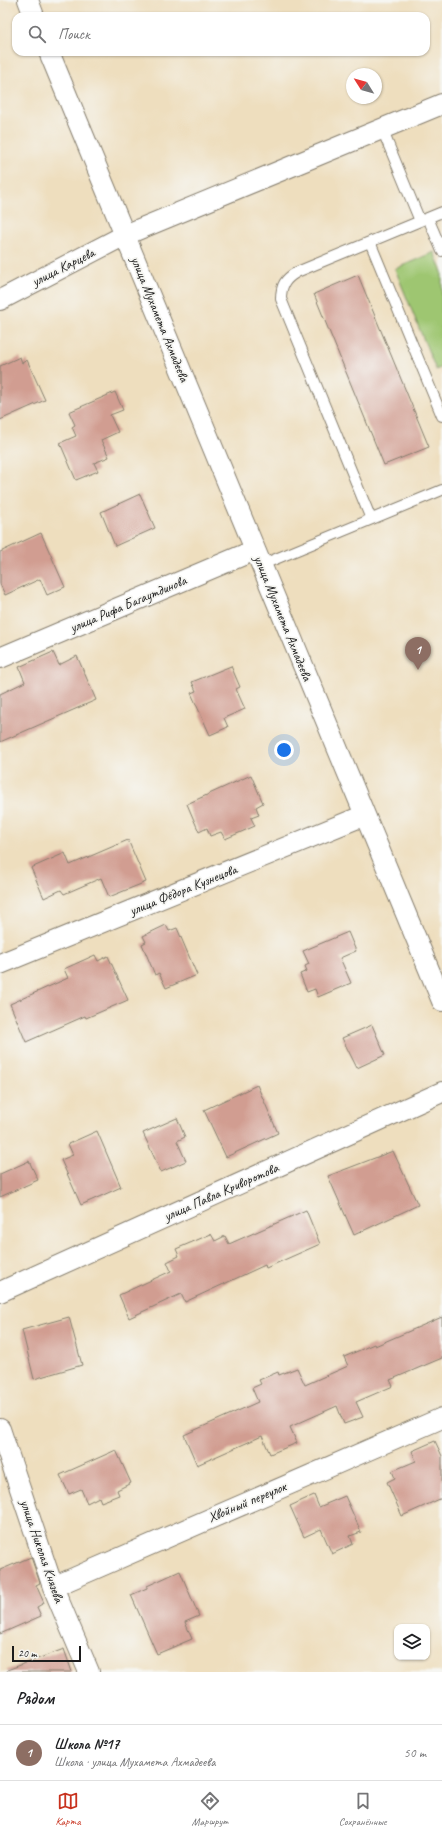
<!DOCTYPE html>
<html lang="ru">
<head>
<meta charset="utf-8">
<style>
	:root { --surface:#fff; --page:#f6f6f6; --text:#202124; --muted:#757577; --line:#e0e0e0; --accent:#c8321e }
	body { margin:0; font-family:Caveat,sans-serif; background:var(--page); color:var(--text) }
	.controls { position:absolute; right:12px; bottom:12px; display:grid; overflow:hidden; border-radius:8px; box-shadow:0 1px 3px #0004 }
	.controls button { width:36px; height:36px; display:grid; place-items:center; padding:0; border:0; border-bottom:1px solid var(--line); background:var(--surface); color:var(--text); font:20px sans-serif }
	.compass { position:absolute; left:346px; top:68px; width:36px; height:36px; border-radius:50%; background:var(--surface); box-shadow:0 1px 3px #0004; rotate:307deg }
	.scale { position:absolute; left:12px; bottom:10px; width:69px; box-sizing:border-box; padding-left:4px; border:2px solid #1c1c1c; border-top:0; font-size:11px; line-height:14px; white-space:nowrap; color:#1c1c1c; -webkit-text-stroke:3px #f6f6f2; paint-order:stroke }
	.you { position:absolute; left:284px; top:750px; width:14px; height:14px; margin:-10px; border:3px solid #fff; border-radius:50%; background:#1a73e8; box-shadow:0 0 0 6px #1a73e833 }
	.badge { display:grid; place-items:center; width:26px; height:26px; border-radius:50%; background:var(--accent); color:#fff; font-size:13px; font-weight:700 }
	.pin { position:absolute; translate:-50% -33px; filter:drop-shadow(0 1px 2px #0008) }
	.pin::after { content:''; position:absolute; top:21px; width:14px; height:12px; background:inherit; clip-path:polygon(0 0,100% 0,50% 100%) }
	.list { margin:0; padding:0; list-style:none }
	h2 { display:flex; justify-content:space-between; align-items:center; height:52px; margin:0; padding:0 16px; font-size:17px }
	h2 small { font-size:13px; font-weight:400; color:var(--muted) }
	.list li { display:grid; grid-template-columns:26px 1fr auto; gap:12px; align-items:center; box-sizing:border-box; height:56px; padding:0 16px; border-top:1px solid var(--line) }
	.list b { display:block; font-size:15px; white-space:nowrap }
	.list p { margin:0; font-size:13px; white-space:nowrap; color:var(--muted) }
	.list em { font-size:13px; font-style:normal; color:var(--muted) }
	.icon { flex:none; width:22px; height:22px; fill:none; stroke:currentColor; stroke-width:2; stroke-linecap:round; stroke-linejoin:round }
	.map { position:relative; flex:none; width:442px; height:1672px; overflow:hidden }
	.search { position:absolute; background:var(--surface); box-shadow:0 1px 3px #0004; left:12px; right:12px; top:12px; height:44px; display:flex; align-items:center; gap:10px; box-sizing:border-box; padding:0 14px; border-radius:12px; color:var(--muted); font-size:15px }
	.sheet { height:108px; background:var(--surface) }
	nav { display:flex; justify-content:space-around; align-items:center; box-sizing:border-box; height:56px; border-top:1px solid var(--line); background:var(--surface); font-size:11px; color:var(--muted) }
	nav a { display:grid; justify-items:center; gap:2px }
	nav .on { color:var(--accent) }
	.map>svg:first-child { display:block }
	.green { fill:#9ec671; stroke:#5d7146 }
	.building { fill:#d19d91 }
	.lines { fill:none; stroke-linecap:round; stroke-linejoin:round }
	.service-casing { stroke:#857d6d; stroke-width:12 }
	.minor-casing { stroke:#857d6d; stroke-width:22 }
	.service { stroke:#fff; stroke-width:10 }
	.minor { stroke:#fff; stroke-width:20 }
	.labels { text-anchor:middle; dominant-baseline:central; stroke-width:3.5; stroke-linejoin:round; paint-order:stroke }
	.street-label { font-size:14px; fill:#1c1c1c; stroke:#f6f6f2 }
</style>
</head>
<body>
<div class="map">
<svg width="442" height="1672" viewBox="0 0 442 1672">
	<rect width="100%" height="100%" fill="#f6f6f2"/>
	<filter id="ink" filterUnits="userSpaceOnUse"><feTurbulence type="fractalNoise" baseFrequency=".025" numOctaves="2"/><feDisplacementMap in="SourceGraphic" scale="8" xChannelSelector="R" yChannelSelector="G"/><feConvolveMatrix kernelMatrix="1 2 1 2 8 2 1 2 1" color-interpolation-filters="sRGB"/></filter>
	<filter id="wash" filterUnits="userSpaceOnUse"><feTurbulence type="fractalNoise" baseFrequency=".012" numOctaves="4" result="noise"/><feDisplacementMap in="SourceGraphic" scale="16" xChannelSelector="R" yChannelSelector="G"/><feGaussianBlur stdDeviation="0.9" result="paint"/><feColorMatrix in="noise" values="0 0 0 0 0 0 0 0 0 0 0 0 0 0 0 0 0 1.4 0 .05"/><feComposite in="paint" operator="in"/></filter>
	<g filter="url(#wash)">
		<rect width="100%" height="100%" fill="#eedebe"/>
		<path class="green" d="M434 252 442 272V367L436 370 395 269Z"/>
		<g id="blocks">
			<path class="building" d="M358 275 429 447 384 465 314 294Z
				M20 357 22 363 27 360 45 400 0 420V366Z
				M115 392 123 410 110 415 118 432 101 440 109 457 94 463 98 471 76 480 60 443 76 436 72 427 75 425 69 412Z
				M140 494 155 528 115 546 101 512Z
				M41 533 65 587 47 595 40 579 5 595 0 584V552Z
				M53 652 59 665 77 656 96 700 0 742V694L25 682 19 667Z
				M231 666 240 687 236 689 245 709 224 718 228 727 210 735 191 693 196 691 192 682Z
				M251 775 263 803 256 807 259 815 251 818 255 826 225 839 221 832 210 836 207 828 199 832 187 804Z
				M128 840 146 882 109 897 101 878 64 894 61 890 44 898 31 868 65 853 70 865Z
				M166 925 169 931 177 928 197 975 166 988 159 973 155 975 142 944 146 942 143 936Z
				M348 932 356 951 340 958 351 983 318 997 315 989 307 992 300 974 307 971 305 966 309 964 303 951Z
				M95 955 98 961 108 956 128 1000 86 1018 85 1016 26 1042 10 1004 68 978 64 969Z
				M372 1025 385 1055 357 1068 342 1038Z
				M257 1085 278 1133 226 1157 204 1110Z
				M177 1118 185 1137 177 1141 186 1161 161 1172 143 1133Z
				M97 1131 121 1187 81 1205 61 1160 73 1155 68 1144Z
				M393 1151 418 1205 354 1235 328 1176Z
				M29 1161 38 1180 0 1197V1174Z
				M306 1210 320 1244 266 1268 265 1265 185 1302 181 1294 129 1318 119 1295 171 1271 167 1262 179 1256 176 1249 211 1234 215 1241 225 1236 229 1244Z
				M69 1317 82 1365 34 1379 22 1330Z
				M442 1317V1358L390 1380 393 1386 356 1402 363 1417 344 1424 337 1406 290 1427 297 1443 270 1454 262 1436 197 1465 184 1435 258 1402 252 1388 261 1384 259 1380 278 1372 279 1375 297 1368 305 1385 348 1366 344 1357 374 1344 375 1346Z
				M435 1441 442 1456V1498L402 1516 387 1482 395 1478 392 1471 416 1461 412 1451Z
				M116 1450 131 1483 117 1490 119 1495 101 1502 99 1497 87 1503 81 1489 69 1494 60 1475Z
				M314 1495 319 1507 345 1496 361 1532 350 1536 353 1544 332 1554 321 1529 304 1537 290 1506Z
				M31 1557 40 1583 36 1585 44 1603 37 1607 41 1616 0 1634V1570Z
				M180 1571 199 1616 185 1622 192 1639 157 1654 131 1595 147 1588V1586Z
				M64 1649 72 1672H7V1670Z"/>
		</g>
	</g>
	<g filter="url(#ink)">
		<use href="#blocks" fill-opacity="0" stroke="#857d6d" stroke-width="1"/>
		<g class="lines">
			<g class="service-casing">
				<path id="service" d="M382 129 420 221
					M428 218 442 251
					M370 242 442 416
					M371 519 281 299C281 285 285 279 297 272L442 212
					M261 565 442 490"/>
			</g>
			<g class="minor-casing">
				<path id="minor" d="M28 0 34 16
					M49 52 442 1001
					M0 300 125 235 442 104
					M0 658 255 550
					M0 964 365 815
					M0 1292 442 1092
					M0 1429 53 1587 89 1672
					M53 1587 442 1418"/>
			</g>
			<use href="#service" class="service"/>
			<use href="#minor" class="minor"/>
		</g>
	</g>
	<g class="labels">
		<g class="street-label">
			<text transform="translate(63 267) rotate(-27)">улица Карцева</text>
			<text transform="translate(160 319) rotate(68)">улица Мухамета Ахмадеева</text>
			<text transform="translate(128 604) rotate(-23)">улица Рифа Багаутдинова</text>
			<text transform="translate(283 618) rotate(68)">улица Мухамета Ахмадеева</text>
			<text transform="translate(183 890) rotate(-22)">улица Фёдора Кузнецова</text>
			<text transform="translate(221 1192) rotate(-24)">улица Павла Криворотова</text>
			<text transform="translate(247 1502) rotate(-23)">Хвойный переулок</text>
			<text transform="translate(42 1551) rotate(71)">улица Николая Князева</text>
		</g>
	</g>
</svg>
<div class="controls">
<button><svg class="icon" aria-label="layers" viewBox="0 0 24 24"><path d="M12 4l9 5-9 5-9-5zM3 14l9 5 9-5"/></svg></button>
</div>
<svg class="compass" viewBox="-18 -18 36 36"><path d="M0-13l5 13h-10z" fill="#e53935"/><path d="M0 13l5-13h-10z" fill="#757577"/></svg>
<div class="scale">20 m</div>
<div class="you"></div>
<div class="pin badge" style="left:418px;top:670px;background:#8d6e63">1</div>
<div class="search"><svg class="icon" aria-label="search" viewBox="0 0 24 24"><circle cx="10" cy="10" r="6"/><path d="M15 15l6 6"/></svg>Поиск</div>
</div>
<section class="sheet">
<h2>Рядом<small></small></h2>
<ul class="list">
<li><span class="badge" style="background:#8d6e63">1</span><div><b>Школа №17</b><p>Школа · улица Мухамета Ахмадеева</p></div><em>50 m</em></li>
</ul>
</section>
<nav>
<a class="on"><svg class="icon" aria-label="map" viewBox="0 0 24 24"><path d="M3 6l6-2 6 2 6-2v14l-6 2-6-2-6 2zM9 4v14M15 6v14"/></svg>Карта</a>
<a><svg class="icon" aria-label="directions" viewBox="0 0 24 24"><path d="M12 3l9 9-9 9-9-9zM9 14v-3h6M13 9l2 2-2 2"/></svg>Маршрут</a>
<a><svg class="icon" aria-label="saved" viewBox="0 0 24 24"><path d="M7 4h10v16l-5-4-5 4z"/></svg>Сохранённые</a>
</nav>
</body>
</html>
